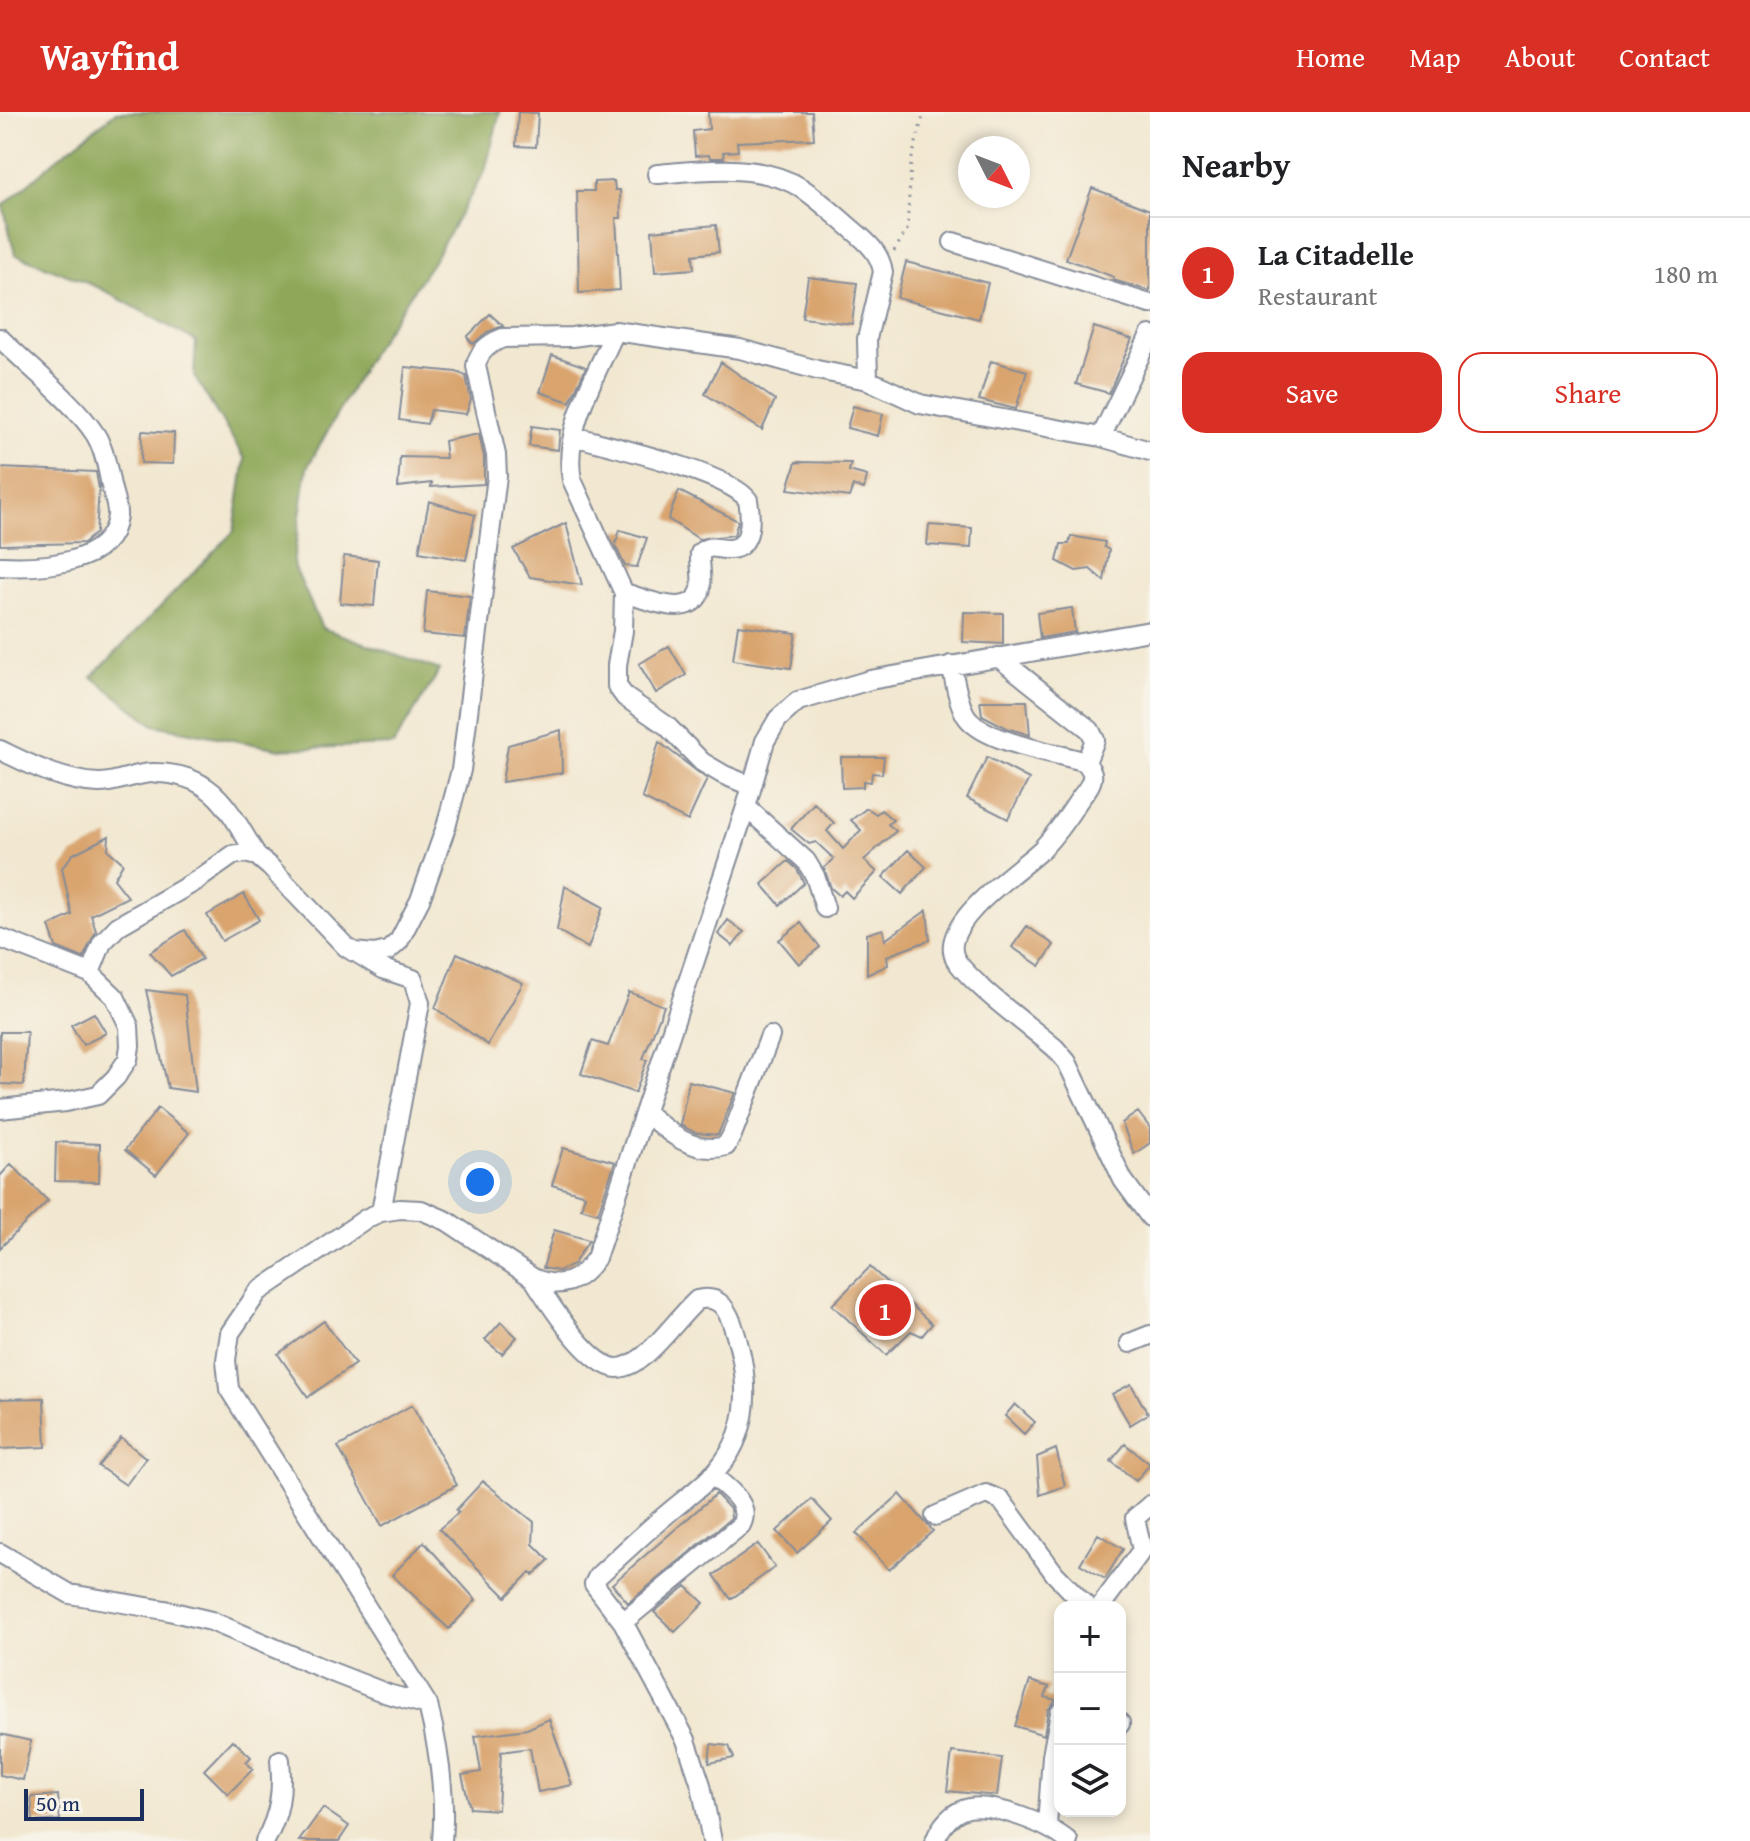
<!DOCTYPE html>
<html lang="en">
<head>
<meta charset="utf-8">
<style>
	:root { --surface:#fff; --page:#f6f6f6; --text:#202124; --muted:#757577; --line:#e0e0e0; --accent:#d93025 }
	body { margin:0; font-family:"Gentium Book Plus",serif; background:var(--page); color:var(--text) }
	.controls { position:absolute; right:24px; bottom:24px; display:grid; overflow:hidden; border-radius:16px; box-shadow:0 4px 12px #0003 }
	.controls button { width:72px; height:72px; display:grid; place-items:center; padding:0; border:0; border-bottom:2px solid var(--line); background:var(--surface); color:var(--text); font:40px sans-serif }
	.compass { position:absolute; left:958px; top:24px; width:72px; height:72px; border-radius:50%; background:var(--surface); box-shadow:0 4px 12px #0003; rotate:132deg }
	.scale { position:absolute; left:24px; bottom:20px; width:120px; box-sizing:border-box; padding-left:8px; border:4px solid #1b2f5e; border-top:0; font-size:22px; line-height:28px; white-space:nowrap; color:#1b2f5e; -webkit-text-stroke:6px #f7f3e8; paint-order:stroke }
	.you { position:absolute; left:480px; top:1070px; width:28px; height:28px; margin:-20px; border:6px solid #fff; border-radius:50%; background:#1a73e8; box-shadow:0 0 0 12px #1a73e833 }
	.badge { display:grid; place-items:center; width:52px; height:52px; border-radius:50%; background:var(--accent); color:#fff; font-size:26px; font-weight:700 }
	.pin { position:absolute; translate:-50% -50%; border:4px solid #fff; box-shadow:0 2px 8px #0006 }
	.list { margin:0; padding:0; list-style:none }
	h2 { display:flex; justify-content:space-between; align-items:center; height:104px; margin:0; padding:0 32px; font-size:34px }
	h2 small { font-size:26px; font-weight:400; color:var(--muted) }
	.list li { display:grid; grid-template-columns:52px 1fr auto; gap:24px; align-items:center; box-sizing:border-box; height:112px; padding:0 32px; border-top:2px solid var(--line) }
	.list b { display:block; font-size:30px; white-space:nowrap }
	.list p { margin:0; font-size:26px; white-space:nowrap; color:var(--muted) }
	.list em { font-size:26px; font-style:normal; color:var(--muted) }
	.actions { display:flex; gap:16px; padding:24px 32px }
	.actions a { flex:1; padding:18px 0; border:2px solid var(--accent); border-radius:24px; text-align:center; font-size:28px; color:var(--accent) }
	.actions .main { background:var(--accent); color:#fff }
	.icon { flex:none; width:44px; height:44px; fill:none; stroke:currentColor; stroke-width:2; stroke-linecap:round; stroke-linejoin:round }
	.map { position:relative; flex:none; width:1150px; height:1729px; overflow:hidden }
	header { display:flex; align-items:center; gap:48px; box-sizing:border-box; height:112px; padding:0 40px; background:var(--accent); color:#fff }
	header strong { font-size:38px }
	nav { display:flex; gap:44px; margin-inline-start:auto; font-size:28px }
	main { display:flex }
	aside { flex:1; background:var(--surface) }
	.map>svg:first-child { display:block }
	.forest { fill:#8ea759; stroke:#546b5c; stroke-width:2 }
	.building { fill:#d9a46e }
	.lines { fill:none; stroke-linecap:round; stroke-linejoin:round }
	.minor-casing { stroke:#868c98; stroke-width:22 }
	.path { stroke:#868c98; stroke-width:3; stroke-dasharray:2 6; stroke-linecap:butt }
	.minor { stroke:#fff; stroke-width:18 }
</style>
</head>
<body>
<header>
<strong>Wayfind</strong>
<nav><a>Home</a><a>Map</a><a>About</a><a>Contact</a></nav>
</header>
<main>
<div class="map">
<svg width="1150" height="1729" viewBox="0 0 1150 1729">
	<rect width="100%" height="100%" fill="#f7f3e8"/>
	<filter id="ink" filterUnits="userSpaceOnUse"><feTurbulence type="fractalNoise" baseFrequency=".0125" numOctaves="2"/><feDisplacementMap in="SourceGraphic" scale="16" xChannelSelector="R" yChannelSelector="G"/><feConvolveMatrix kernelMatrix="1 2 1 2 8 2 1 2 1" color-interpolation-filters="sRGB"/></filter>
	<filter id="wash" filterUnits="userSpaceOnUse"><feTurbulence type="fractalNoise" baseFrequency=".006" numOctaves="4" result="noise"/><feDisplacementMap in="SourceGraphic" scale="32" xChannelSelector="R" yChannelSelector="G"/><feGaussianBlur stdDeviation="1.8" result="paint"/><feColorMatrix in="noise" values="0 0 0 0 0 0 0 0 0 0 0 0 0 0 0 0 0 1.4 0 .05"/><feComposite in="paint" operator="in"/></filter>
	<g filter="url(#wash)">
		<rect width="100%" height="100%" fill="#f2e8d1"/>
		<path class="forest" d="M116 0H500L485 59 433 149 371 241 307 356 293 452 322 516 440 558 393 633 280 637 154 613 92 565 234 419 245 347 194 264 196 229 100 176 15 142 3 94 54 49Z"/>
		<g id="blocks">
			<path class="building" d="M518 0 538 1 536 35 516 34Z
				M708 0H812L814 27 737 30 738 39 723 40 724 46H710L709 43 695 44 693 19 709 17Z
				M614 69 615 78H620L621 106H616L620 178 579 181 577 79H594V70Z
				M1092 76 1150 98V179L1113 168 1114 165 1066 147Z
				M716 113 719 140 693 143 694 157 655 160 652 119Z
				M906 150 988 171 979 207 897 186Z
				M808 165 857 171 852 212 802 206Z
				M490 202 503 214 487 220 473 232 467 225Z
				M1094 215 1132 227 1109 281 1076 272Z
				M552 243 586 255 570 290 540 280Z
				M991 249 1027 259 1016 297 979 288Z
				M721 250 775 288 762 318 705 282Z
				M405 255 457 260 466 264 471 288 466 302 431 298 427 312 399 308Z
				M853 294 883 302 878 324 847 316Z
				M532 314 560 318 558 338 529 334Z
				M142 319 174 321 173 352 141 351Z
				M479 322 484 345V372L431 375 432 371 398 375 400 345 446 346 444 329Z
				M796 350 851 351 849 359 867 364 864 377 853 374 849 385 788 377Z
				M0 356 96 360 99 377 96 421 84 431 0 433Z
				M679 379 738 409 734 423 699 427 668 407Z
				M429 389 475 403 466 448 419 440Z
				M566 411 582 473 530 465 513 437Z
				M929 413 972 416 971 436 927 433Z
				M620 418 647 426 637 455 625 454 615 433Z
				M1071 424 1105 430 1104 435 1109 438 1104 469 1090 457 1076 459 1057 449 1061 432H1069Z
				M344 444 378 448 374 494 340 491Z
				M427 479 470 484 465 526 423 522Z
				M1072 496 1075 520 1040 526 1037 501Z
				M964 500 1003 501V532L963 530Z
				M738 513 796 521 791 556 733 548Z
				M669 534 686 563 656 581 639 552Z
				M980 589H1027L1030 623 1007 616 982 603Z
				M561 618 562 661 502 670 508 633Z
				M659 630 707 667 688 709 642 686Z
				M841 645H884L882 662 872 661 871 670 863 669V675L842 676Z
				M987 645 1029 667 1008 707 967 686Z
				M814 691 834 711 827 719 843 737 861 718 851 708 867 696 876 702 881 698 893 708 888 712 896 719 864 748 877 760 852 786 845 779 840 784 831 776 824 756 834 747 816 730 809 732 791 717Z
				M109 724 108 738 123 751 114 767 128 785 91 803 96 819 83 846 56 835 49 814 72 803 62 756 73 742Z
				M908 738 926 755 902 782 883 765Z
				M788 749 797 757 804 771 780 793 762 772Z
				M565 774 603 795 588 836 557 818Z
				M244 782 259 808 222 829 207 803Z
				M927 798 930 828 887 844 888 853 867 863V822L883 817 885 828Z
				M728 808 744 820 733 834 718 822Z
				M801 811 820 835 799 852 779 828Z
				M1027 814 1054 833 1040 854 1012 835Z
				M185 818 202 847 171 864 150 840Z
				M457 841 523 871 488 933 435 896Z
				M146 878 185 883 196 980 168 976Z
				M629 880 664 894 643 947 647 948 635 981 581 962 592 929 608 934Z
				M94 901 106 921 83 933 71 913Z
				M0 920H27L24 973 0 972Z
				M689 969 735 981 718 1023 696 1021 680 1013Z
				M158 996 189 1021 156 1063 125 1038Z
				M1138 1000 1150 1016V1031L1134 1042 1122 1011Z
				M56 1030 100 1032 99 1070 55 1069Z
				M563 1036 615 1050 598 1101 581 1096 585 1083 552 1073Z
				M11 1052 48 1089 0 1136V1064Z
				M554 1118 589 1128 573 1153 559 1159 543 1156Z
				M870 1155 932 1212 922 1224 911 1219 886 1243 832 1193Z
				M324 1209 355 1252 308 1285 278 1242Z
				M501 1210 517 1225 502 1242 485 1228Z
				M1131 1272 1148 1302 1130 1313 1112 1282Z
				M44 1286 46 1335 0 1337V1287Z
				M1015 1292 1035 1310 1024 1322 1005 1304Z
				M412 1293 457 1373 382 1414 338 1335Z
				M121 1326 146 1346 126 1373 98 1354Z
				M1125 1332 1150 1352 1136 1369 1111 1349Z
				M1056 1337 1065 1374 1040 1383 1037 1345Z
				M483 1369 534 1410 533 1432 549 1448 533 1463 530 1460 506 1485 439 1417 459 1400 456 1398Z
				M716 1382 730 1397 731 1406 628 1491 612 1472Z
				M900 1382 933 1419 889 1458 856 1421Z
				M812 1387 832 1409 797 1441 777 1419Z
				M1098 1422 1123 1437 1105 1467 1080 1452Z
				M424 1430 476 1488 449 1517 392 1463Z
				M758 1432 775 1455 731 1487 714 1463Z
				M686 1474 704 1491 675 1520 654 1500Z
				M1030 1569 1049 1575 1045 1585 1056 1588 1048 1598 1044 1623 1015 1614Z
				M549 1607 572 1673 538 1680 530 1636 501 1640 498 1698 470 1696 462 1663 481 1660 475 1624 527 1617Z
				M0 1622 31 1629 23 1668 0 1663Z
				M233 1628 251 1645 246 1650 253 1657 228 1682 204 1658Z
				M711 1632 729 1634 734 1646 709 1651Z
				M952 1640 1002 1646 997 1684 947 1679Z
				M58 1683 60 1708 33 1710 31 1685Z
				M323 1696 349 1714 339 1729H299Z"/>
		</g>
	</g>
	<g filter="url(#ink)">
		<use href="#blocks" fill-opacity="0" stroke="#868c98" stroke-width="2"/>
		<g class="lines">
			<g class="minor-casing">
				<path id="minor" d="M657 62C704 58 761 50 803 77 818 87 832 100 846 112 862 126 880 138 883 160L867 227 868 268
					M953 130 1150 192
					M615 219C596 264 562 318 572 368L624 481 623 519 617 553V574L625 585 667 614 702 650 724 663 751 674
					M0 226C27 253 75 291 95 322 104 336 108 358 111 374 113 383 118 395 117 404 112 454 38 456 0 454
					M573 324C610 334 729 361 748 388 751 404 753 436 730 437 718 438 710 431 700 441 699 453 704 469 700 480 689 508 644 486 624 481
					M1101 325 1150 223
					M998 545 1090 618 1095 628 1086 650
					M951 553C955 568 957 588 965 602 981 631 1056 640 1086 650 1088 654 1091 657 1092 661 1094 671 1084 681 1079 688 1068 705 1056 722 1042 737 1020 758 938 811 955 846 966 868 1033 917 1055 936L1067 950 1123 1068 1150 1105
					M0 638C31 653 64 670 99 671 117 671 135 661 154 661 214 661 229 698 257 744
					M746 695 806 749 815 764 825 796
					M0 826 90 861 115 885 129 914 130 934 128 947 116 965 98 983 66 990 0 997
					M357 841 383 857 413 867 420 891 381 1100
					M90 861 102 831 118 814 196 769 233 743 245 741 257 744 270 755 346 835 354 840 374 842 388 839 399 829 420 788 446 715 461 658 497 364 496 343 476 254C478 240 490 231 503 226L572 225 615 219 740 237 817 258 868 268 920 292 1101 325 1150 339
					M645 1000C668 1020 693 1043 726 1034L732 1023 770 924
					M533 1166C547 1188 589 1255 617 1256 626 1256 638 1249 645 1243 664 1227 678 1206 697 1188 717 1183 725 1193 732 1211 749 1260 754 1315 718 1357 704 1374 683 1388 667 1402 643 1422 621 1443 598 1464L594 1472 623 1510 741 1413C752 1392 727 1376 712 1363
					M1130 1231 1150 1223
					M935 1404 986 1382 1001 1388 1055 1462 1087 1495
					M0 1441 70 1482 165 1498 211 1509 324 1557 388 1582 428 1593
					M1100 1495 1142 1438 1135 1406 1150 1393
					M623 1510 686 1628 701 1673 712 1729
					M1120 1611V1612
					M1047 1714 1052 1644 1060 1601
					M265 1729C280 1702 283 1679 280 1648
					M442 1729C446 1683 439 1637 428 1593L229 1277 226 1248 230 1221 258 1180 367 1106 381 1100 400 1097 421 1098 447 1109 533 1166C561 1178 579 1170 596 1146L746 695 765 629 778 607 798 589 870 568 1150 519
					M935 1729C940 1715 952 1699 969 1696 994 1691 1048 1712 1068 1729"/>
			</g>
			<path class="path" d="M894 139 907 118 911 50 924 0"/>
			<use href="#minor" class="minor"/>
		</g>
	</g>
</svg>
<div class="controls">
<button>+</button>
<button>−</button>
<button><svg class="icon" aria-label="layers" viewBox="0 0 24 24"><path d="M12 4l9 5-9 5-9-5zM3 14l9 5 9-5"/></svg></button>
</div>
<svg class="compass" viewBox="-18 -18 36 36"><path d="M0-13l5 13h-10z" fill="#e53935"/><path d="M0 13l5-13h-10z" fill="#757577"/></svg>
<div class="scale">50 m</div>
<div class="you"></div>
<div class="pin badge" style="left:885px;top:1198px">1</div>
</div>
<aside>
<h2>Nearby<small></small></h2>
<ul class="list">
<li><span class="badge">1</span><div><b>La Citadelle</b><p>Restaurant</p></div><em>180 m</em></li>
</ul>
<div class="actions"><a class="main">Save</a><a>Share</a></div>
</aside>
</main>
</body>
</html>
